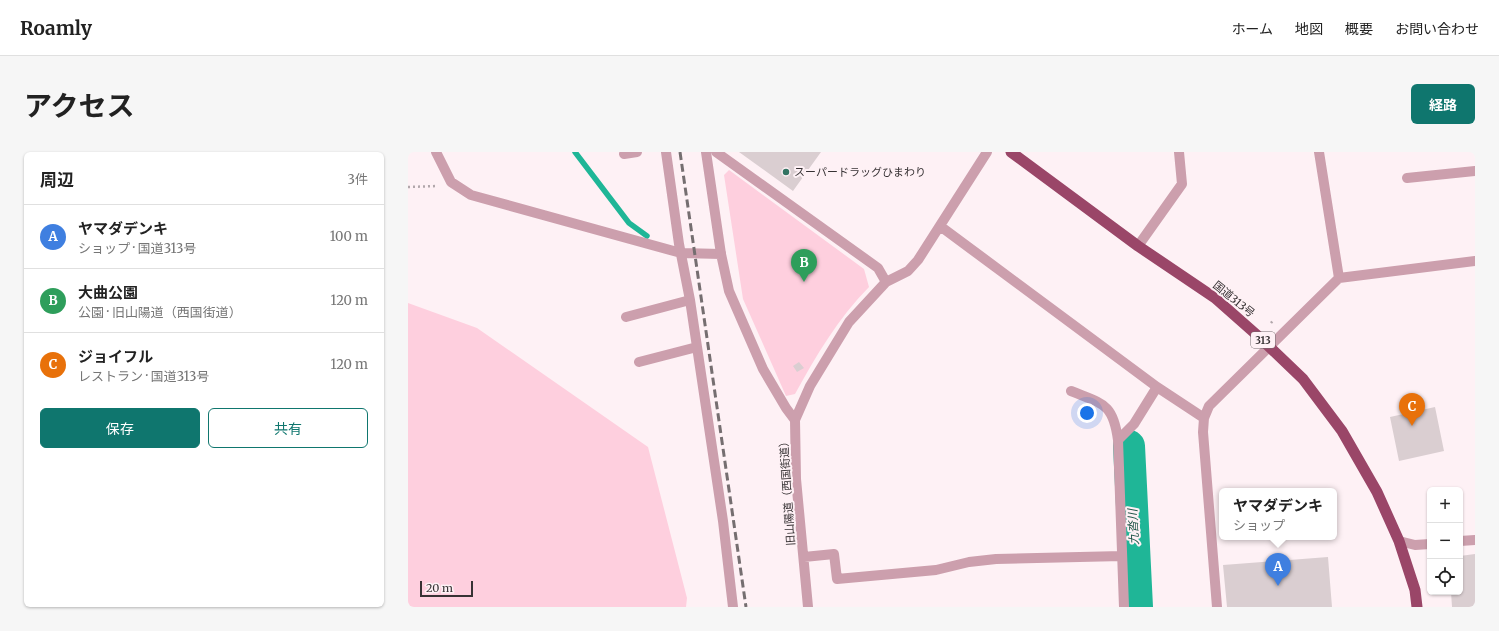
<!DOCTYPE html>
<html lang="ja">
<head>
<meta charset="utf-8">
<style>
	:root { --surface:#fff; --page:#f6f6f6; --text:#222; --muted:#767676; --line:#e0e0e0; --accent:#0f766e }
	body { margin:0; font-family:Merriweather,"Noto Sans JP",serif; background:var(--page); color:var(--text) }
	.controls { position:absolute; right:12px; bottom:12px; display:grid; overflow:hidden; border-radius:6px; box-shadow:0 1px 3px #0004 }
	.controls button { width:36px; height:36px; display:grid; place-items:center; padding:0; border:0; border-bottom:1px solid var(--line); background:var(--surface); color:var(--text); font:20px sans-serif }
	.scale { position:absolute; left:12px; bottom:10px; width:53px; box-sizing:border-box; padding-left:4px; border:2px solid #373234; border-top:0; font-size:11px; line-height:14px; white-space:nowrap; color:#373234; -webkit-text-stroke:3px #fef1f5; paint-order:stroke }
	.you { position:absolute; left:679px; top:261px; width:14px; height:14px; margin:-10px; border:3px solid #fff; border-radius:50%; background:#1a73e8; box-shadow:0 0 0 6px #1a73e833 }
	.badge { display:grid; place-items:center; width:26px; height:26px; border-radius:50%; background:var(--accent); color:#fff; font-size:13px; font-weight:700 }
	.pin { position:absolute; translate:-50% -33px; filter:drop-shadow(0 1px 2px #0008) }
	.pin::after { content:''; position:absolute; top:21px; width:14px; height:12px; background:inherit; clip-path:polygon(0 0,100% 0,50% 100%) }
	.popup { position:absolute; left:811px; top:336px; width:118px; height:52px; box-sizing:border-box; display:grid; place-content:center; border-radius:6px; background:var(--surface); filter:drop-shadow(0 1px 3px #0005); font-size:13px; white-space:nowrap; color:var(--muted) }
	.popup b { font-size:15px; color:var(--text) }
	.popup::after { content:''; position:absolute; left:50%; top:100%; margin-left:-8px; border:8px solid transparent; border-top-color:var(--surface) }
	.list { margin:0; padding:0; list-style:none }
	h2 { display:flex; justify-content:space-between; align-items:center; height:52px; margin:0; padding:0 16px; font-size:17px }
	h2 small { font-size:13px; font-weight:400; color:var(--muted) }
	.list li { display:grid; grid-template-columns:26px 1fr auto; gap:12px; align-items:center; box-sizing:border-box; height:64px; padding:0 16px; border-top:1px solid var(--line) }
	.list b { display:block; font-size:15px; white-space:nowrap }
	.list p { margin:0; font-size:13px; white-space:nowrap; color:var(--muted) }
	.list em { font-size:13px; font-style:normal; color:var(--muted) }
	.actions { display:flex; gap:8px; padding:12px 16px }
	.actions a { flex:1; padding:9px 0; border:1px solid var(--accent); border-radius:6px; text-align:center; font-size:14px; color:var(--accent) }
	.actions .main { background:var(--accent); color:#fff }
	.icon { flex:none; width:22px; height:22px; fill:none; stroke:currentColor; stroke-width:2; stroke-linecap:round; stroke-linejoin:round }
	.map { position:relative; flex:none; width:1067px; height:455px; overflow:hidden; border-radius:6px }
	header { display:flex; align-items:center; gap:24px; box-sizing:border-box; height:56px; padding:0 20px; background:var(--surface); border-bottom:1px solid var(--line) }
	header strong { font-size:19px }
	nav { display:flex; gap:22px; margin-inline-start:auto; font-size:14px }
	.intro { display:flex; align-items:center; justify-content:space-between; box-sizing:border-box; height:96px; padding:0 24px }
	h1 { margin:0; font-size:28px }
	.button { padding:10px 18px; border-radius:6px; background:var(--accent); color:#fff; font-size:14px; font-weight:700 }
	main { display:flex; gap:24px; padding:0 24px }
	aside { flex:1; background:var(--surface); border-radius:6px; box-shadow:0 1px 3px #0004 }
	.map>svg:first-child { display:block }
	.green { fill:#fecfde }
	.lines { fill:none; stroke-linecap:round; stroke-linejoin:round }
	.stream { stroke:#1fb697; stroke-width:5.5 }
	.river { stroke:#1fb697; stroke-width:32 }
	.building { fill:#daced1 }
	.path { stroke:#b1a7ab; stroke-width:2.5; stroke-dasharray:2 3; stroke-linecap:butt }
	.minor { stroke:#cc9fad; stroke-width:10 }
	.tertiary { stroke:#cc9fad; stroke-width:10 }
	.trunk { stroke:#9a4668; stroke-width:11 }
	.rail { stroke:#756e70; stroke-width:3; stroke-dasharray:8 4; stroke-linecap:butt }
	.poi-dot { fill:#337463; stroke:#fef1f5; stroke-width:1.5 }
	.labels { text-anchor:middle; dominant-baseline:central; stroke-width:4; stroke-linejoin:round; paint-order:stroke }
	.shield { fill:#fef1f5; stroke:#736b6e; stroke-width:1 }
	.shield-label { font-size:10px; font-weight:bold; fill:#373234 }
	.poi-label { font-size:11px; fill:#373234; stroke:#fef1f5; text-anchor:start }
	.street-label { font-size:11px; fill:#373234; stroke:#fef1f5 }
	.water-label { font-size:12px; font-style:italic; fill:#1e5547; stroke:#fef1f5 }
</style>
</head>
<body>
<header>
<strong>Roamly</strong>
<nav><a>ホーム</a><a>地図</a><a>概要</a><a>お問い合わせ</a></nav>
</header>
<div class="intro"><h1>アクセス</h1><a class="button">経路</a></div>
<main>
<aside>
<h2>周辺<small>3件</small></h2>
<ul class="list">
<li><span class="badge" style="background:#3f7fe0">A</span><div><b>ヤマダデンキ</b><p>ショップ · 国道313号</p></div><em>100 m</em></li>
<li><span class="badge" style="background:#2e9e5b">B</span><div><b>大曲公園</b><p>公園 · 旧山陽道（西国街道）</p></div><em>120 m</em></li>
<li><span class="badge" style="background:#e8710a">C</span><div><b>ジョイフル</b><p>レストラン · 国道313号</p></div><em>120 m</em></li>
</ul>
<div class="actions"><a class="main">保存</a><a>共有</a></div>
</aside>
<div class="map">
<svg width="1067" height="455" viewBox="0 0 1067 455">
	<rect width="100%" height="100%" fill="#fef1f5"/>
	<path class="green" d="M321 18 456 117 461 135C430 166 408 204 387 242L378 244 335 147 316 23Z
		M0 151 69 176 240 295 279 446 278 455H0Z"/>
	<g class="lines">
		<path class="stream" d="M167 0 221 71 239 84"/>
		<path class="river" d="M721 294 729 455"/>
	</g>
	<path class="building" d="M331 0H413L385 39Z
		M391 210 396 216 389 220 385 214Z
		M1027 255 1036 299 991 309 982 265Z
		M1067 402V455H1044L1043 440H1052V404Z
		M920 405 924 455H819L815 413Z"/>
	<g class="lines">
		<path class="path" d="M0 35 29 34
			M863 171 866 167"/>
		<path class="minor" d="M28 0 43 30 63 43 273 101 313 102 321 139 355 217 378 256 387 268
			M258 0 271 92 282 148 315 369 325 455
			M308 0 470 116 478 130
			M911 0 931 126
			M216 2 229 0
			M999 26 1067 19
			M532 74 749 235 796 266 795 280 809 455
			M730 94 774 32 771 0
			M218 165 282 148
			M231 210 289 195
			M663 239C695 252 705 251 710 288
			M796 266 801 254 931 126 1067 109
			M991 389 1007 393 1022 392
			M1052 389 1067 388
			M396 405 426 402 429 427 528 418 561 410 588 407 714 404
			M400 455 388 327 387 268 402 234 441 170 478 130 500 119 510 108 579 0
			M716 455 710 288 726 272 749 235"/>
		<path class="tertiary" d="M298 0 313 102"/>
		<path class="trunk" d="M603 0 730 94 807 146 850 184 895 227 934 279 969 340 991 389 1007 438 1009 455"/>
		<path class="rail" d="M272 0 338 455"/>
	</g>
	<circle class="poi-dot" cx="378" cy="20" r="4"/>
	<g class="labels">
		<rect class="shield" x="843" y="180" width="24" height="16" rx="3"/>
		<g class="shield-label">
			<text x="855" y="188">313</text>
		</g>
		<g class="poi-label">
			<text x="386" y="20">スーパードラッグひまわり</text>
		</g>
		<g class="street-label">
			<text transform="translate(826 147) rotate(39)">国道313号</text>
			<text transform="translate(379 339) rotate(-94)">旧山陽道（西国街道）</text>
		</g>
		<g class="water-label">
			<text transform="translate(725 375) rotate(-93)">九沓川</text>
		</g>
	</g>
</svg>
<div class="controls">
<button>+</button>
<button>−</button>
<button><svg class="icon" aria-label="locate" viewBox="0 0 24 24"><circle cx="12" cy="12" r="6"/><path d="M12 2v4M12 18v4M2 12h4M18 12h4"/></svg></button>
</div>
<div class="scale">20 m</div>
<div class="you"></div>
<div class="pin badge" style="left:870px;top:434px;background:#3f7fe0">A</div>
<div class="popup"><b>ヤマダデンキ</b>ショップ</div>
<div class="pin badge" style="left:396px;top:130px;background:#2e9e5b">B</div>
<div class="pin badge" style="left:1004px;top:274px;background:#e8710a">C</div>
</div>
</main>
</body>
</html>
